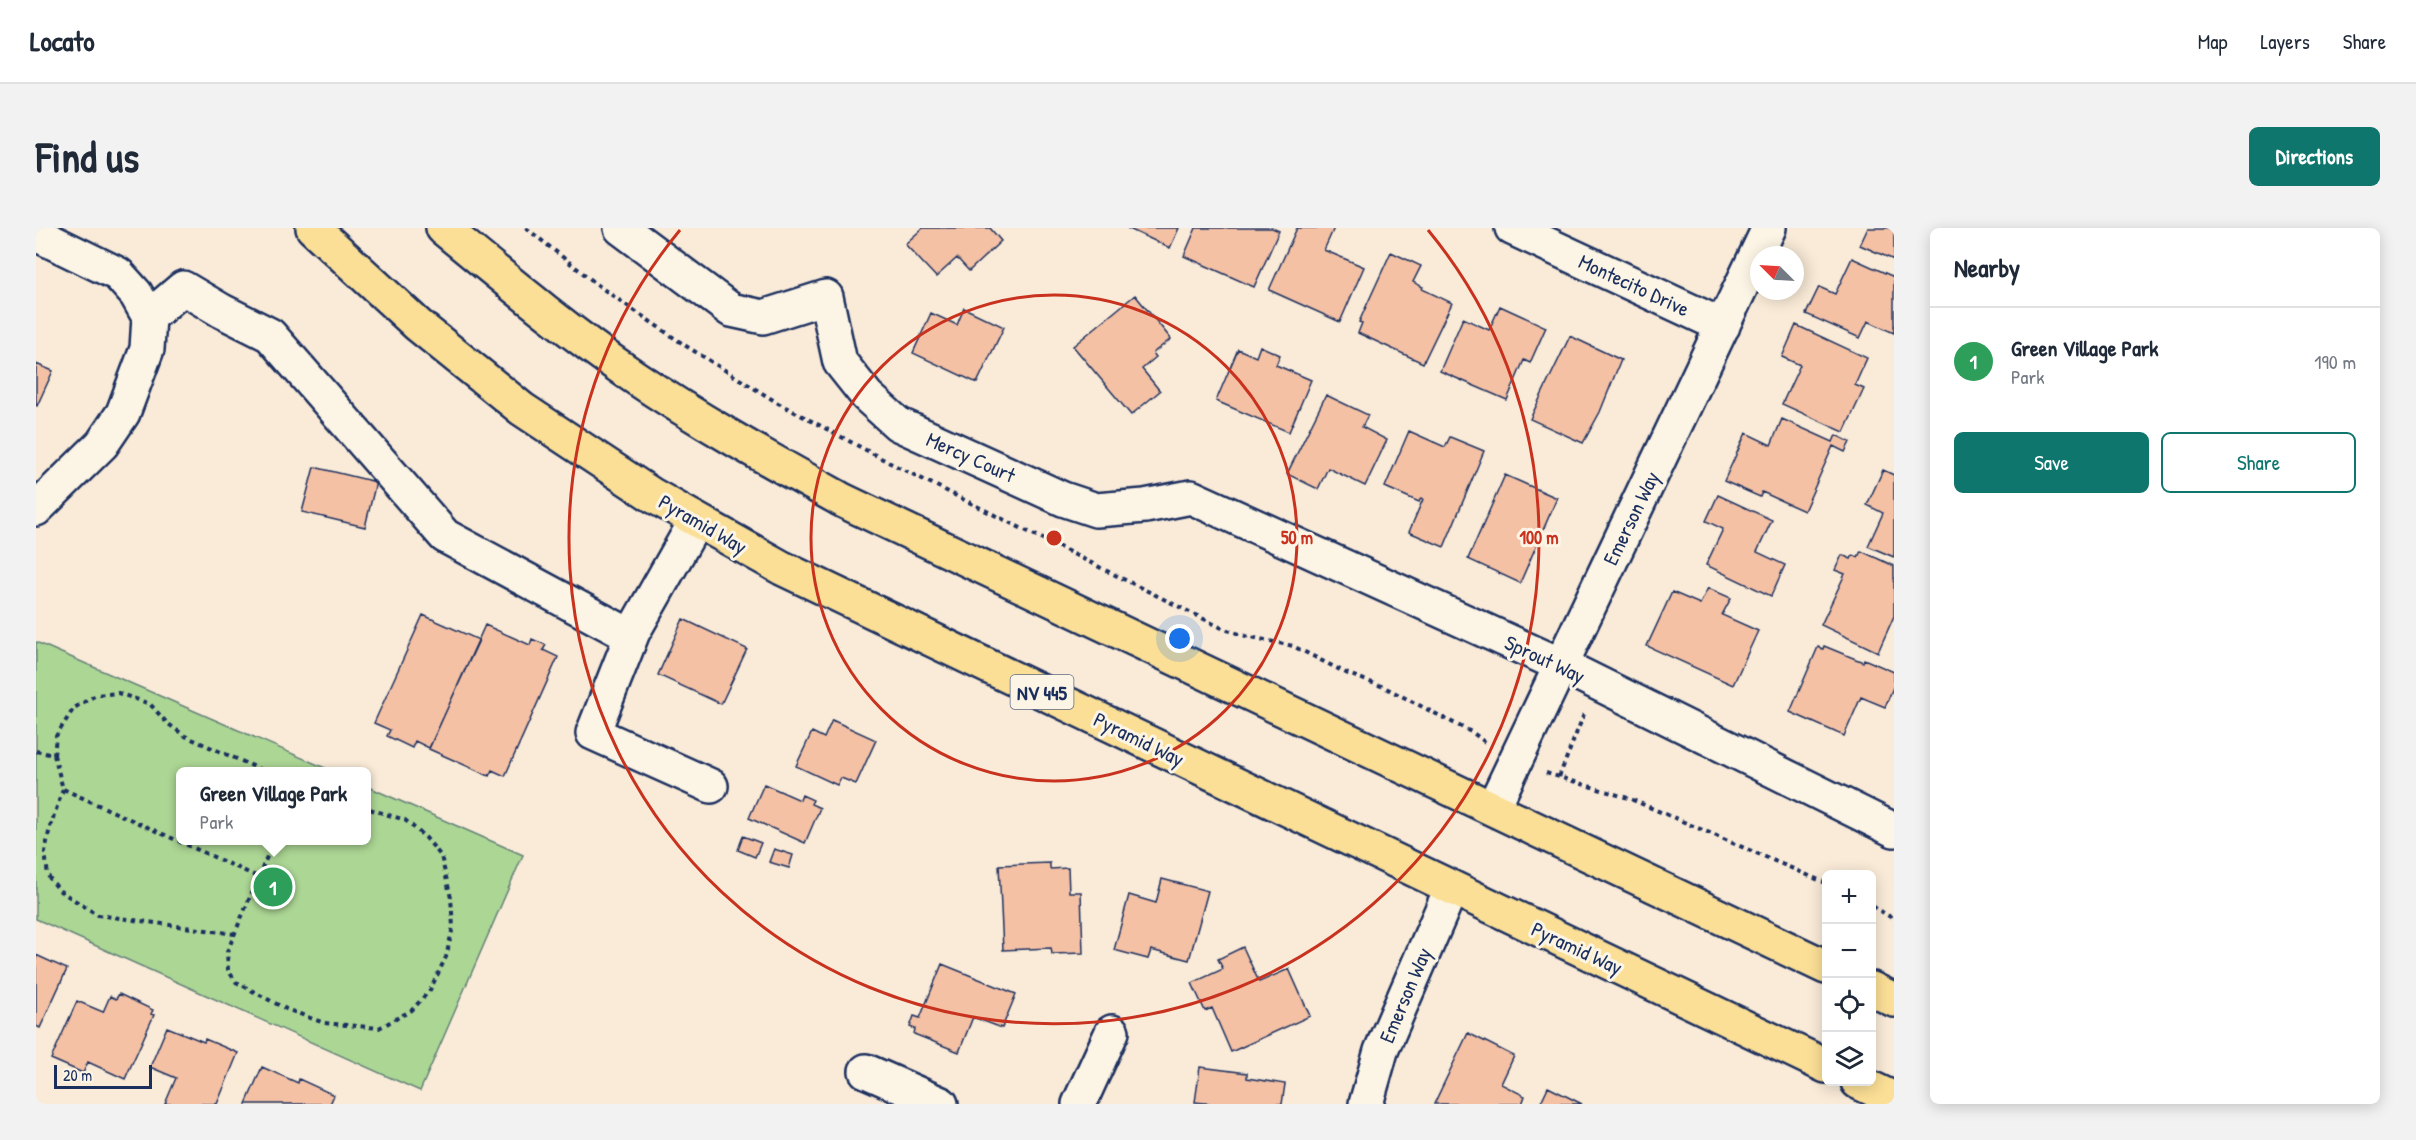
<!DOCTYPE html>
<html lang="en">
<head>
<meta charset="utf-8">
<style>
	:root { --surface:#fff; --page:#f2f2f3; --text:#1f2937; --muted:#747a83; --line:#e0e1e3; --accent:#0f766e }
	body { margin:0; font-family:"Patrick Hand",sans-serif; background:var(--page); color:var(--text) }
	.controls { position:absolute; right:18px; bottom:18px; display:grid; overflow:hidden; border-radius:9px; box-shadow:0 3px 15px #0003 }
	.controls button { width:54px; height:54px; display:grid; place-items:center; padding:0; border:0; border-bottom:2px solid var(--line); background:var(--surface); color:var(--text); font:30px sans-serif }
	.compass { position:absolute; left:1714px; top:18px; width:54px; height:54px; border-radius:50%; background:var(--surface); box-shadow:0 3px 15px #0003; rotate:294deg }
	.scale { position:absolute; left:18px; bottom:15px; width:98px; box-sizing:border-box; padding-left:6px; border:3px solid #1b2f5e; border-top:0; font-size:16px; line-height:21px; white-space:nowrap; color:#1b2f5e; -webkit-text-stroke:4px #fcf5e5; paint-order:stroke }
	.you { position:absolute; left:1144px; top:411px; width:21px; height:21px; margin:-15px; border:4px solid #fff; border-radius:50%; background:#1a73e8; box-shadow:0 0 0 9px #1a73e833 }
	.badge { display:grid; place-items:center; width:39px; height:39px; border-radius:50%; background:var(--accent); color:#fff; font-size:20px; font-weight:700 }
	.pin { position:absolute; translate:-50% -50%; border:3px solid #fff; box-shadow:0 2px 6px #0006 }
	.popup { position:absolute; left:140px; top:539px; width:195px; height:78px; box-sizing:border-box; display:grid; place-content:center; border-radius:9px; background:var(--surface); filter:drop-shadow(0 2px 4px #0005); font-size:20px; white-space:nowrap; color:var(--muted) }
	.popup b { font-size:22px; color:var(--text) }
	.popup::after { content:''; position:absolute; left:50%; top:100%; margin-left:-12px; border:12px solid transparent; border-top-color:var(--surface) }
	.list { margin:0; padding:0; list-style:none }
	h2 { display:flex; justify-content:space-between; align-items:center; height:78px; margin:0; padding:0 24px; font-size:26px }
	h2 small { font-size:20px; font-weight:400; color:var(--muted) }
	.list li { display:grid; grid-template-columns:39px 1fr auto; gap:18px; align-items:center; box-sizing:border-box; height:108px; padding:0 24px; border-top:2px solid var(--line) }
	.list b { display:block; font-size:22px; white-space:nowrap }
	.list p { margin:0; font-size:20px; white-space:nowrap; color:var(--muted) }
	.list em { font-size:20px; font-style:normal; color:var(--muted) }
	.actions { display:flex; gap:12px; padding:18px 24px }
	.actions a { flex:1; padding:14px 0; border:2px solid var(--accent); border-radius:9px; text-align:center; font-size:21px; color:var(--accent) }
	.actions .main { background:var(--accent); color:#fff }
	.icon { flex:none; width:33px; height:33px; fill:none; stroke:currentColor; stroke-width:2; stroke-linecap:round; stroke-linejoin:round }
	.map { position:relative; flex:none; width:1858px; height:876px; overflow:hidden; border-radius:9px }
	header { display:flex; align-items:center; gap:36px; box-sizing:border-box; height:84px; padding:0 30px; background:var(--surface); border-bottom:2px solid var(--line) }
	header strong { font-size:28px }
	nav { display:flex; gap:33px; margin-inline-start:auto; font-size:21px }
	.intro { display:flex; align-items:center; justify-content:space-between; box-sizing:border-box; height:144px; padding:0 36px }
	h1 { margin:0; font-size:42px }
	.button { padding:15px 27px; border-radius:9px; background:var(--accent); color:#fff; font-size:21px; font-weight:700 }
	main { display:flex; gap:36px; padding:0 36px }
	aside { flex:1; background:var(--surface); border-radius:9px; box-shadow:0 3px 15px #0003 }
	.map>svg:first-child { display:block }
	.green { fill:#acd694; stroke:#648279; stroke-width:1.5 }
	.building { fill:#f4c1a5; stroke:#1b2f5e; stroke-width:1.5 }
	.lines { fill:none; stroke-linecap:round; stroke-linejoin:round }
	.minor-casing { stroke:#1b2f5e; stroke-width:38 }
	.major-casing { stroke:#1b2f5e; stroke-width:38 }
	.path { stroke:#1b2f5e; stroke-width:4; stroke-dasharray:4.5 4.5; stroke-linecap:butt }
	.minor { stroke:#fcf5e5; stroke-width:33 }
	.major { stroke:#fbdf96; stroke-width:33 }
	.ring { fill:none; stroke:#c8321e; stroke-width:3 }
	.labels { text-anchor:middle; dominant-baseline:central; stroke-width:6; stroke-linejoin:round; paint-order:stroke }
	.shield { fill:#fcf5e5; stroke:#5e6a86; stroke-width:1.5 }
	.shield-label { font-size:20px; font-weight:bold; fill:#1b2f5e }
	.street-label { font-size:21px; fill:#1b2f5e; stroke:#fcf5e5 }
	.centre { fill:#c8321e; stroke:#fcf5e5; stroke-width:3 }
	.ring-label { font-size:18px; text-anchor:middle; font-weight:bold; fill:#c8321e; stroke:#fcf5e5; stroke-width:6; stroke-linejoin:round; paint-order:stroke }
</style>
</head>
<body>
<header>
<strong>Locato</strong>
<nav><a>Map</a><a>Layers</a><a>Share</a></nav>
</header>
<div class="intro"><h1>Find us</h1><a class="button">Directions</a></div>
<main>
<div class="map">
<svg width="1858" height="876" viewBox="0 0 1858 876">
	<rect width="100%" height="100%" fill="#faebd8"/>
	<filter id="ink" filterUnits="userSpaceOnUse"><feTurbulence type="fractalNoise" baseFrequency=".0167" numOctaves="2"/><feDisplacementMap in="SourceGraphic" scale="12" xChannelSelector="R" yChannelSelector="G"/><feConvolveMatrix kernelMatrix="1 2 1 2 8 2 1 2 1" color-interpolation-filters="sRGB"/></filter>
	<g filter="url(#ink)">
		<path class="green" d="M0 414 296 543 144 544V612H330V558L487 627 384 863 0 691Z"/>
		<path class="building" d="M887 0H954L965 13 933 43 921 30 900 49 869 16Z
			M1091 0H1143L1134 20Z
			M1160 0H1236L1243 3 1218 59 1148 28Z
			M1261 0H1298L1288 22 1328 39 1304 94 1233 62Z
			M1832 0H1858V32L1824 17Z
			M1355 24 1385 38 1377 54 1387 59 1386 61 1416 75 1387 135 1322 105 1326 95 1323 94Z
			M1816 30 1858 49V105L1832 93 1824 110 1770 86 1783 59 1799 66Z
			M1099 67 1135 111 1117 125 1120 129 1106 141 1124 163 1095 187 1037 118Z
			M1464 78 1510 99 1494 135 1488 132 1471 172 1404 143 1427 90 1453 102Z
			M928 80 968 99 941 155 877 125 895 85 921 97Z
			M1760 97 1831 130 1819 157 1828 161 1808 204 1746 176 1764 137 1746 129Z
			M1534 108 1585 132 1564 184 1547 215 1494 191Z
			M1224 118 1244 127 1240 137 1275 152 1253 204 1180 173 1202 121 1220 129Z
			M0 136 17 143 1 178 0 177Z
			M1290 167 1332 187 1326 199 1351 212 1329 258 1292 240 1282 261 1251 246Z
			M1746 191 1797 214 1800 207 1814 214 1809 224 1797 218 1768 283 1726 264 1724 269 1688 253 1710 205 1735 217Z
			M1373 203 1409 219 1414 209 1448 223 1408 319 1373 304 1387 271 1385 270 1383 274 1349 259Z
			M278 239 340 254 329 299 266 284Z
			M1847 242 1858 247V329L1832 318 1847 285 1831 277Z
			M1469 247 1521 270 1484 355 1432 331Z
			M1682 267 1736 292 1721 324 1749 337 1735 368 1670 337 1687 301 1670 293Z
			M1825 323 1858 338V388L1842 424 1785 397 1809 346 1799 342 1806 327 1815 331 1817 327 1822 329Z
			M1672 360 1695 370 1686 387 1722 403 1697 457 1611 418 1636 364 1664 376Z
			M387 387 443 412 393 520 379 513 376 520 351 508 354 502 338 495Z
			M647 391 711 421 685 476 622 447Z
			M449 397 494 417 496 411 510 417 507 422 522 429 469 548 456 542 453 548 393 521Z
			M1788 418 1827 434 1828 431 1858 444V457L1849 479 1825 469 1808 508 1754 484 1782 419 1787 421Z
			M796 492 840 512 820 556 805 550 801 557 760 538 776 504 788 510Z
			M728 556 764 572 766 567 777 572 775 576 784 580 769 615 713 590Z
			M707 608 725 615 719 629 702 622Z
			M738 621 757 627 753 640 733 634Z
			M1014 635V641L1032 640 1033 664H1045L1047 725 1016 726 1015 720 967 722 963 637Z
			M1126 651 1172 663 1153 732 1115 722 1112 731 1078 722 1093 667 1120 675Z
			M1207 719 1223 754 1253 741 1274 788 1195 824 1176 780 1169 783 1156 755 1187 741 1182 731Z
			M0 727 31 741 4 800 0 798Z
			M906 736 980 766 966 800 937 789 923 824 878 806 879 801 874 799 878 788 884 790Z
			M83 766 117 782 115 786 118 787 89 851 52 834 47 845 15 831 41 773 67 784 74 768 80 771Z
			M131 799 168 814 169 811 202 825 181 876H129L140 850 114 839Z
			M1432 805 1478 828 1465 856 1489 868 1486 876H1398Z
			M226 839 262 855 263 851 298 867 294 876H210Z
			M1164 839 1211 845V850L1249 856 1246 876H1178L1159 874Z
			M1512 859 1546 876H1504Z"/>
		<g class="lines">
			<g class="minor-casing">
				<path id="minor" d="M585 0 695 82 727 89 790 69 804 134 831 168 862 196 1027 271 1060 282 1109 278 1155 269 1525 437 1858 602
					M1476 0 1687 98
					M0 6 82 46 100 66 113 89 111 121 87 185 66 216 0 281
					M113 89 147 60 186 83 234 107 409 308 589 405 597 404 660 293
					M597 404 557 505 675 558
					M1457 580 1733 0
					M830 843 905 876
					M1043 876 1076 804
					M1330 876 1345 823 1415 661"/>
			</g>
			<g class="major-casing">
				<path id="major" d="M277 0 382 97 486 181 616 267 746 340 1790 838
					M407 0C469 51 531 103 597 148 665 194 736 233 808 273L1790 739
					M1836 761 1858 772
					M1822 854 1858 871"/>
			</g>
			<path class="path" d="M490 0 567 61 650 118 742 175 856 236 1188 401 1210 408 1257 418 1312 446 1348 459 1437 505 1452 516
				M0 523 18 527 27 561 222 649
				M18 527 20 508 38 480 60 467 82 465 114 476 131 495 149 508 230 544
				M1510 545 1592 570 1790 655
				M1523 549 1548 486
				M27 561 14 599 9 624 12 648 24 663 62 687 199 706
				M238 612 191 724 192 742 200 754 250 781 288 795 343 800 376 782 394 762 410 729 417 699 415 670 405 628 390 610 369 592 330 580
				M1836 678 1858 691"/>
			<use href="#minor" class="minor"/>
			<use href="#major" class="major"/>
		</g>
	</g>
	<g class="ring">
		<circle cx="1018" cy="310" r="243"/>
		<path d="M1392 2A485 485 0 1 1 644 2"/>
	</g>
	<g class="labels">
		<rect class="shield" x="974.5" y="447" width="63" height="34" rx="4.5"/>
		<g class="shield-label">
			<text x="1006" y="464">NV 445</text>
		</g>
		<g class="street-label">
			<text transform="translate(1598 57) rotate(25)">Montecito Drive</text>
			<text transform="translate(935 229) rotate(24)">Mercy Court</text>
			<text transform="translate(1595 290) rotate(-64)">Emerson Way</text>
			<text transform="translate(667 296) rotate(30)">Pyramid Way</text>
			<text transform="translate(1509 431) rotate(25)">Sprout Way</text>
			<text transform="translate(1103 511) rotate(26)">Pyramid Way</text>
			<text transform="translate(1541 720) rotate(25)">Pyramid Way</text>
			<text transform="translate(1369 767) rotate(-67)">Emerson Way</text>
		</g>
	</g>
	<circle cx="1018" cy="310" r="9" class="centre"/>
	<g class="ring-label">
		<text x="1261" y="316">50 m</text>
		<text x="1503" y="316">100 m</text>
	</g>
</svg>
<div class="controls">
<button>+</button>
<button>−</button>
<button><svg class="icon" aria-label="locate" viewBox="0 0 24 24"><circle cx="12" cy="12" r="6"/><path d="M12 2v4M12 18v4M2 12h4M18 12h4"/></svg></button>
<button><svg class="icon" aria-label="layers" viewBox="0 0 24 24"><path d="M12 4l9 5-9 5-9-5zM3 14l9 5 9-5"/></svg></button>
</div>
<svg class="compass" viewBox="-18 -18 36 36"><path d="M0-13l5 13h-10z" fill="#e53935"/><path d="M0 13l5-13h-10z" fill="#747a83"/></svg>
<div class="scale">20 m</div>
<div class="you"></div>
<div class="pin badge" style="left:237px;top:659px;background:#2e9e5b">1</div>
<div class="popup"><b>Green Village Park</b>Park</div>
</div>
<aside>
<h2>Nearby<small></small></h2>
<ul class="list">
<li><span class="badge" style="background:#2e9e5b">1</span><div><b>Green Village Park</b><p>Park</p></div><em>190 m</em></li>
</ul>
<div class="actions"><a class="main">Save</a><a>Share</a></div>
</aside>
</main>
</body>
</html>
